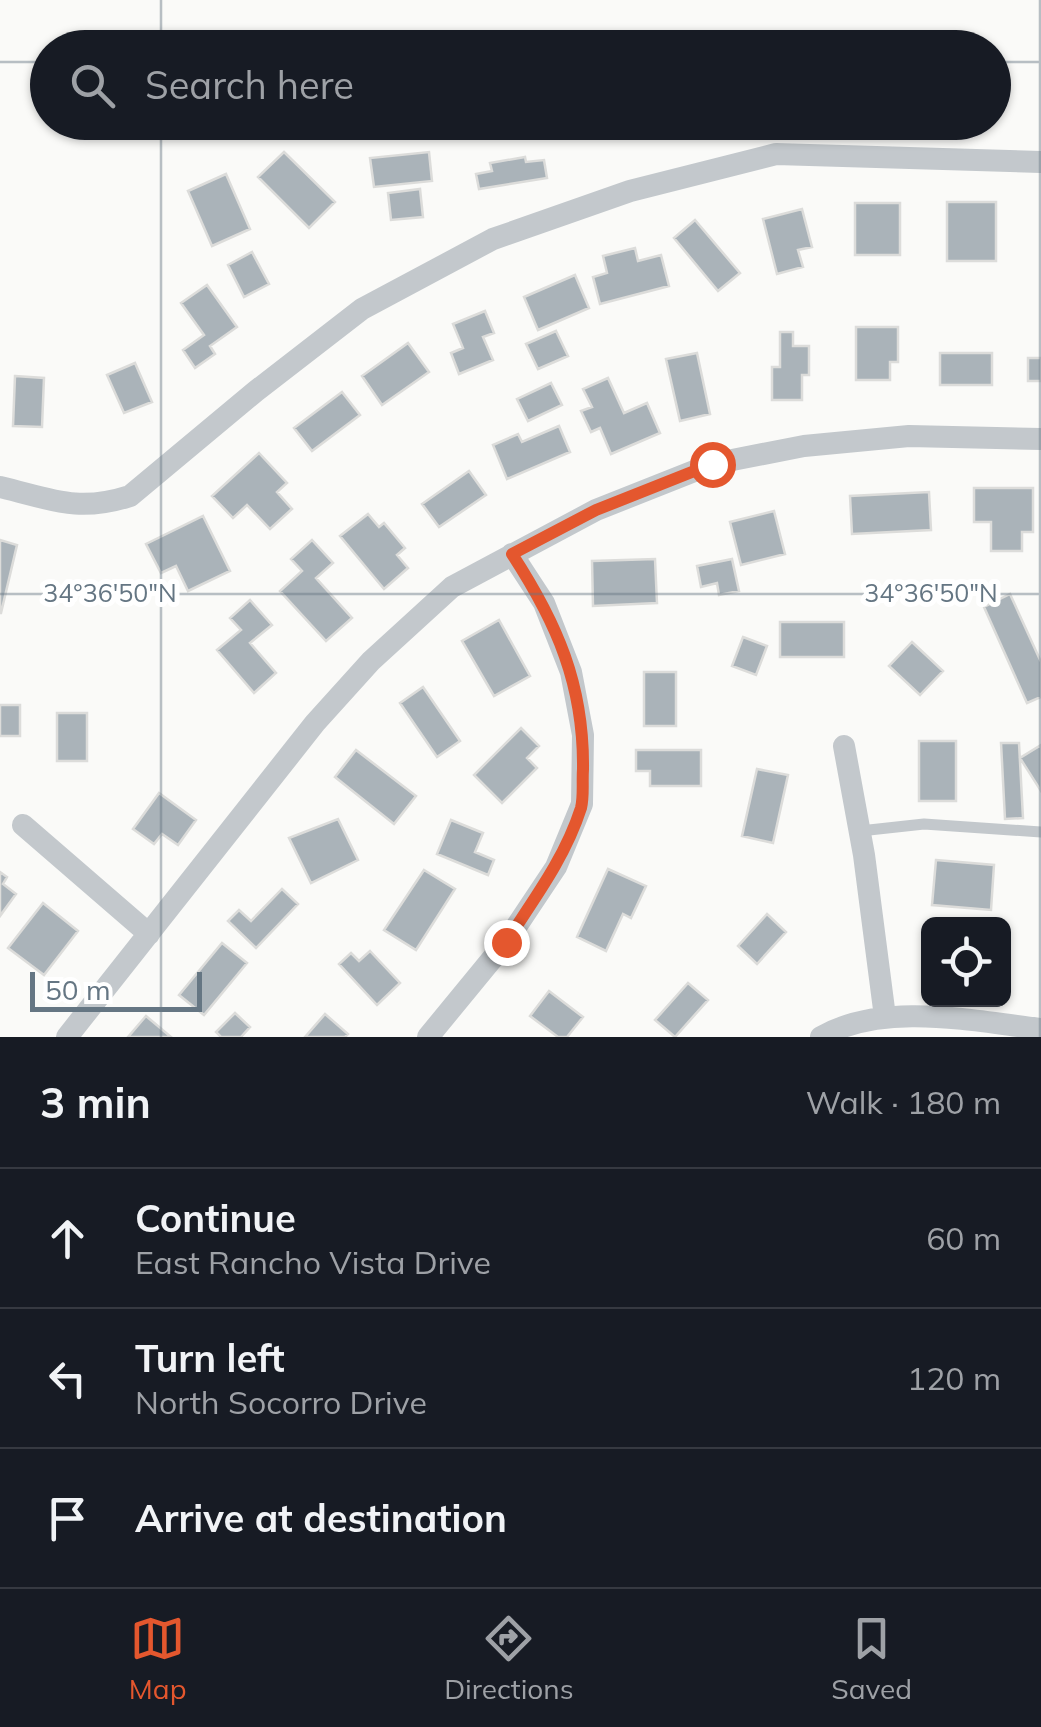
<!DOCTYPE html>
<html lang="en">
<head>
<meta charset="utf-8">
<style>
	:root { --surface:#171b24; --page:#20242c; --text:#f1f3f6; --muted:#9ea1a6; --line:#363941; --accent:#e4572e }
	body { margin:0; font-family:Mulish,sans-serif; background:var(--page); color:var(--text) }
	.controls { position:absolute; right:30px; bottom:30px; display:grid; overflow:hidden; border-radius:15px; box-shadow:0 2px 8px #0004 }
	.controls button { width:90px; height:90px; display:grid; place-items:center; padding:0; border:0; border-bottom:2px solid var(--line); background:var(--surface); color:var(--text); font:50px sans-serif }
	.scale { position:absolute; left:30px; bottom:25px; width:172px; box-sizing:border-box; padding-left:10px; border:5px solid #657683; border-top:0; font-size:28px; line-height:35px; white-space:nowrap; color:#657683; -webkit-text-stroke:8px #fff; paint-order:stroke }
	.stop { position:absolute; width:30px; height:30px; margin:-22px; border:8px solid #e4572e; border-radius:50%; background:#fff }
	.stop.end { background:#e4572e; border-color:#fff; box-shadow:0 2px 10px #0008 }
	.list { margin:0; padding:0; list-style:none }
	h2 { display:flex; justify-content:space-between; align-items:center; height:130px; margin:0; padding:0 40px; font-size:42px }
	h2 small { font-size:32px; font-weight:400; color:var(--muted) }
	.list li { display:grid; grid-template-columns:65px 1fr auto; gap:30px; align-items:center; box-sizing:border-box; height:140px; padding:0 40px; border-top:2px solid var(--line) }
	.list b { display:block; font-size:38px; white-space:nowrap }
	.list p { margin:0; font-size:32px; white-space:nowrap; color:var(--muted) }
	.list em { font-size:32px; font-style:normal; color:var(--muted) }
	.icon { flex:none; width:55px; height:55px; fill:none; stroke:currentColor; stroke-width:2; stroke-linecap:round; stroke-linejoin:round }
	.map { position:relative; flex:none; width:1041px; height:1037px; overflow:hidden }
	.search { position:absolute; background:var(--surface); box-shadow:0 2px 8px #0004; left:30px; right:30px; top:30px; height:110px; display:flex; align-items:center; gap:25px; box-sizing:border-box; padding:0 35px; border-radius:55px; color:var(--muted); font-size:38px }
	.sheet { height:550px; background:var(--surface) }
	nav { display:flex; justify-content:space-around; align-items:center; box-sizing:border-box; height:140px; border-top:2px solid var(--line); background:var(--surface); font-size:28px; color:var(--muted) }
	nav a { display:grid; justify-items:center; gap:5px }
	nav .on { color:var(--accent) }
	.map>svg:first-child { display:block }
	.building { fill:#aab3b9; stroke:#dcdcda; stroke-width:2.5 }
	.lines { fill:none; stroke-linecap:round; stroke-linejoin:round }
	.lane { stroke:#c3c8cc; stroke-width:11 }
	.street { stroke:#c3c8cc; stroke-width:22 }
	.route { stroke:#e4572e; stroke-width:12 }
	.ticks { fill:none; stroke:#657683; stroke-width:2.5; stroke-opacity:0.45 }
	.ticks-label { font-size:25px; text-anchor:middle; fill:#657683; stroke:#fff; stroke-width:10; stroke-linejoin:round; paint-order:stroke }
</style>
</head>
<body>
<div class="map">
<svg width="1041" height="1037" viewBox="0 0 1041 1037">
	<rect width="100%" height="100%" fill="#fafaf8"/>
	<path class="building" d="M284 152 335 202 309 228 258 177Z
		M429 152 432 181 374 187 370 158Z
		M525 157 526 162 544 160 547 178 479 189 476 174 492 171 490 163Z
		M226 174 250 229 212 246 188 191Z
		M420 189 423 217 391 220 388 193Z
		M947 202H996V261H947Z
		M855 203H900V255H855Z
		M802 209 812 247 798 250 803 267 777 274 763 219Z
		M695 220 740 273 718 291 674 238Z
		M635 248 638 261 661 255 669 286 600 304 593 277 607 273 603 256Z
		M252 252 269 284 244 297 228 265Z
		M575 275 589 308 538 330 524 297Z
		M207 285 237 327 210 346 215 354 195 368 183 350 204 335 181 303Z
		M485 311 494 333 483 337 493 360 459 374 451 353 463 348 453 324Z
		M856 327H898V362H890V380H856Z
		M556 331 568 356 538 369 526 344Z
		M780 332H793V346H809V375H802V400H772V367H780Z
		M408 343 429 372 382 405 362 376Z
		M697 353 710 414 680 421 666 359Z
		M940 353H992V385H940Z
		M1028 358H1041V381H1028Z
		M135 363 152 402 124 413 107 375Z
		M15 376 44 378 42 427 13 426Z
		M608 378 624 413 647 403 660 433 611 454 600 428 591 432 581 411 592 407 583 389Z
		M551 383 562 405 528 421 517 399Z
		M342 392 360 415 312 451 294 428Z
		M559 426 570 452 507 479 493 445 518 434 522 442Z
		M259 453 287 483 277 492 292 509 270 529 247 505 233 518 212 496Z
		M469 471 486 495 439 527 422 504Z
		M974 488H1033V532H1022V551H991V522H974Z
		M929 492 931 530 852 534 850 496Z
		M774 511 785 554 741 565 730 522Z
		M368 514 379 527 384 523 405 548 397 555 408 568 384 589 340 536Z
		M203 516 230 571 188 591 176 566 161 573 146 544Z
		M0 540 17 545 1 613H0Z
		M312 540 333 563 316 578 352 618 326 641 280 591 302 571 291 559Z
		M655 559 657 603 593 606 592 561Z
		M732 559 739 591 719 595 717 583 701 587 697 566Z
		M1010 594 1041 662V697L1027 703 984 607Z
		M250 600 272 625 250 643 276 673 254 693 217 650 241 630 230 618Z
		M499 620 530 676 494 696 462 641Z
		M780 622H844V657H780Z
		M743 637 767 646 756 675 732 666Z
		M912 642 943 671 920 695 889 666Z
		M644 672H676V726H644Z
		M423 687 460 741 437 757 400 703Z
		M0 705H20V736H0Z
		M57 713H87V761H57Z
		M521 728 539 746 527 758 537 768 502 803 474 775Z
		M919 741H956V801H919Z
		M1001 743H1019L1023 818 1005 819Z
		M1041 745V791L1020 758Z
		M356 750 416 796 394 824 335 777Z
		M636 750H701V786H650V771H636Z
		M757 769 788 775 773 843 742 836Z
		M159 793 196 820 178 845 162 834 154 844 133 829Z
		M338 819 358 860 311 883 289 838Z
		M451 820 483 833 475 852 494 860 488 875 437 854Z
		M936 860 994 865 991 910 932 905Z
		M608 869 646 886 631 918 623 914 606 951 577 937Z
		M424 870 455 889 416 950 384 930Z
		M0 872 7 877 3 884 16 894 0 916Z
		M282 889 298 904 256 948 228 921 239 910 251 921Z
		M43 903 78 931 44 975 8 948Z
		M767 914 786 932 757 964 738 946Z
		M222 943 247 963 204 1015 179 995Z
		M370 951 400 983 377 1005 339 964 351 953 359 961Z
		M688 983 708 1000 675 1037 655 1020Z
		M549 991 583 1017 567 1037H558L530 1016Z
		M235 1013 250 1027 241 1037H221L216 1032Z
		M325 1014 348 1034 345 1037H305Z
		M146 1016 171 1037H128Z"/>
	<g class="lines">
		<path class="lane" d="M860 831 924 824 1041 832"/>
		<path class="street" d="M0 487C51 499 77 513 130 496L256 391 362 309 493 239 630 191 776 154 1041 162
			M844 746 864 855 885 1017
			M23 825 149 934
			M67 1037 315 723 371 661 452 587 596 510 712 464 804 446 909 436 1041 439
			M428 1037 506 942 556 867 582 804 583 735 571 672 544 603 512 554
			M821 1037C884 1001 973 1021 1041 1029"/>
	</g>
	<g class="lines">
		<path class="route" d="M506 942C534 899 565 858 581 808 584 796 582 782 583 769 584 685 557 623 512 554L596 510 712 464"/>
	</g>
	<path class="ticks" d="M161 0V48M1040 0V1037M0 62H48M994 62H1041M161 122V1037M0 594H1041"/>
	<g class="ticks-label">
		<text x="110" y="602">34°36'50"N</text>
		<text x="931" y="602">34°36'50"N</text>
	</g>
</svg>
<div class="controls">
<button><svg class="icon" aria-label="locate" viewBox="0 0 24 24"><circle cx="12" cy="12" r="6"/><path d="M12 2v4M12 18v4M2 12h4M18 12h4"/></svg></button>
</div>
<div class="scale">50 m</div>
<div class="stop" style="left:712px;top:464px"></div>
<div class="stop end" style="left:506px;top:942px"></div>
<div class="search"><svg class="icon" aria-label="search" viewBox="0 0 24 24"><circle cx="10" cy="10" r="6"/><path d="M15 15l6 6"/></svg>Search here</div>
</div>
<section class="sheet">
<h2>3 min<small>Walk · 180 m</small></h2>
<ul class="list">
<li><svg class="icon" aria-label="ahead" viewBox="0 0 24 24"><path d="M12 20V5M6 11l6-6 6 6"/></svg><div><b>Continue</b><p>East Rancho Vista Drive</p></div><em>60 m</em></li>
<li><svg class="icon" aria-label="left" viewBox="0 0 24 24"><path d="M17 20v-9H6M10 6l-5 5 5 5"/></svg><div><b>Turn left</b><p>North Socorro Drive</p></div><em>120 m</em></li>
<li><svg class="icon" aria-label="arrive" viewBox="0 0 24 24"><path d="M6 21V4h12l-3 4 3 4H6"/></svg><div><b>Arrive at destination</b></div></li>
</ul>
</section>
<nav>
<a class="on"><svg class="icon" aria-label="map" viewBox="0 0 24 24"><path d="M3 6l6-2 6 2 6-2v14l-6 2-6-2-6 2zM9 4v14M15 6v14"/></svg>Map</a>
<a><svg class="icon" aria-label="directions" viewBox="0 0 24 24"><path d="M12 3l9 9-9 9-9-9zM9 14v-3h6M13 9l2 2-2 2"/></svg>Directions</a>
<a><svg class="icon" aria-label="saved" viewBox="0 0 24 24"><path d="M7 4h10v16l-5-4-5 4z"/></svg>Saved</a>
</nav>
</body>
</html>
